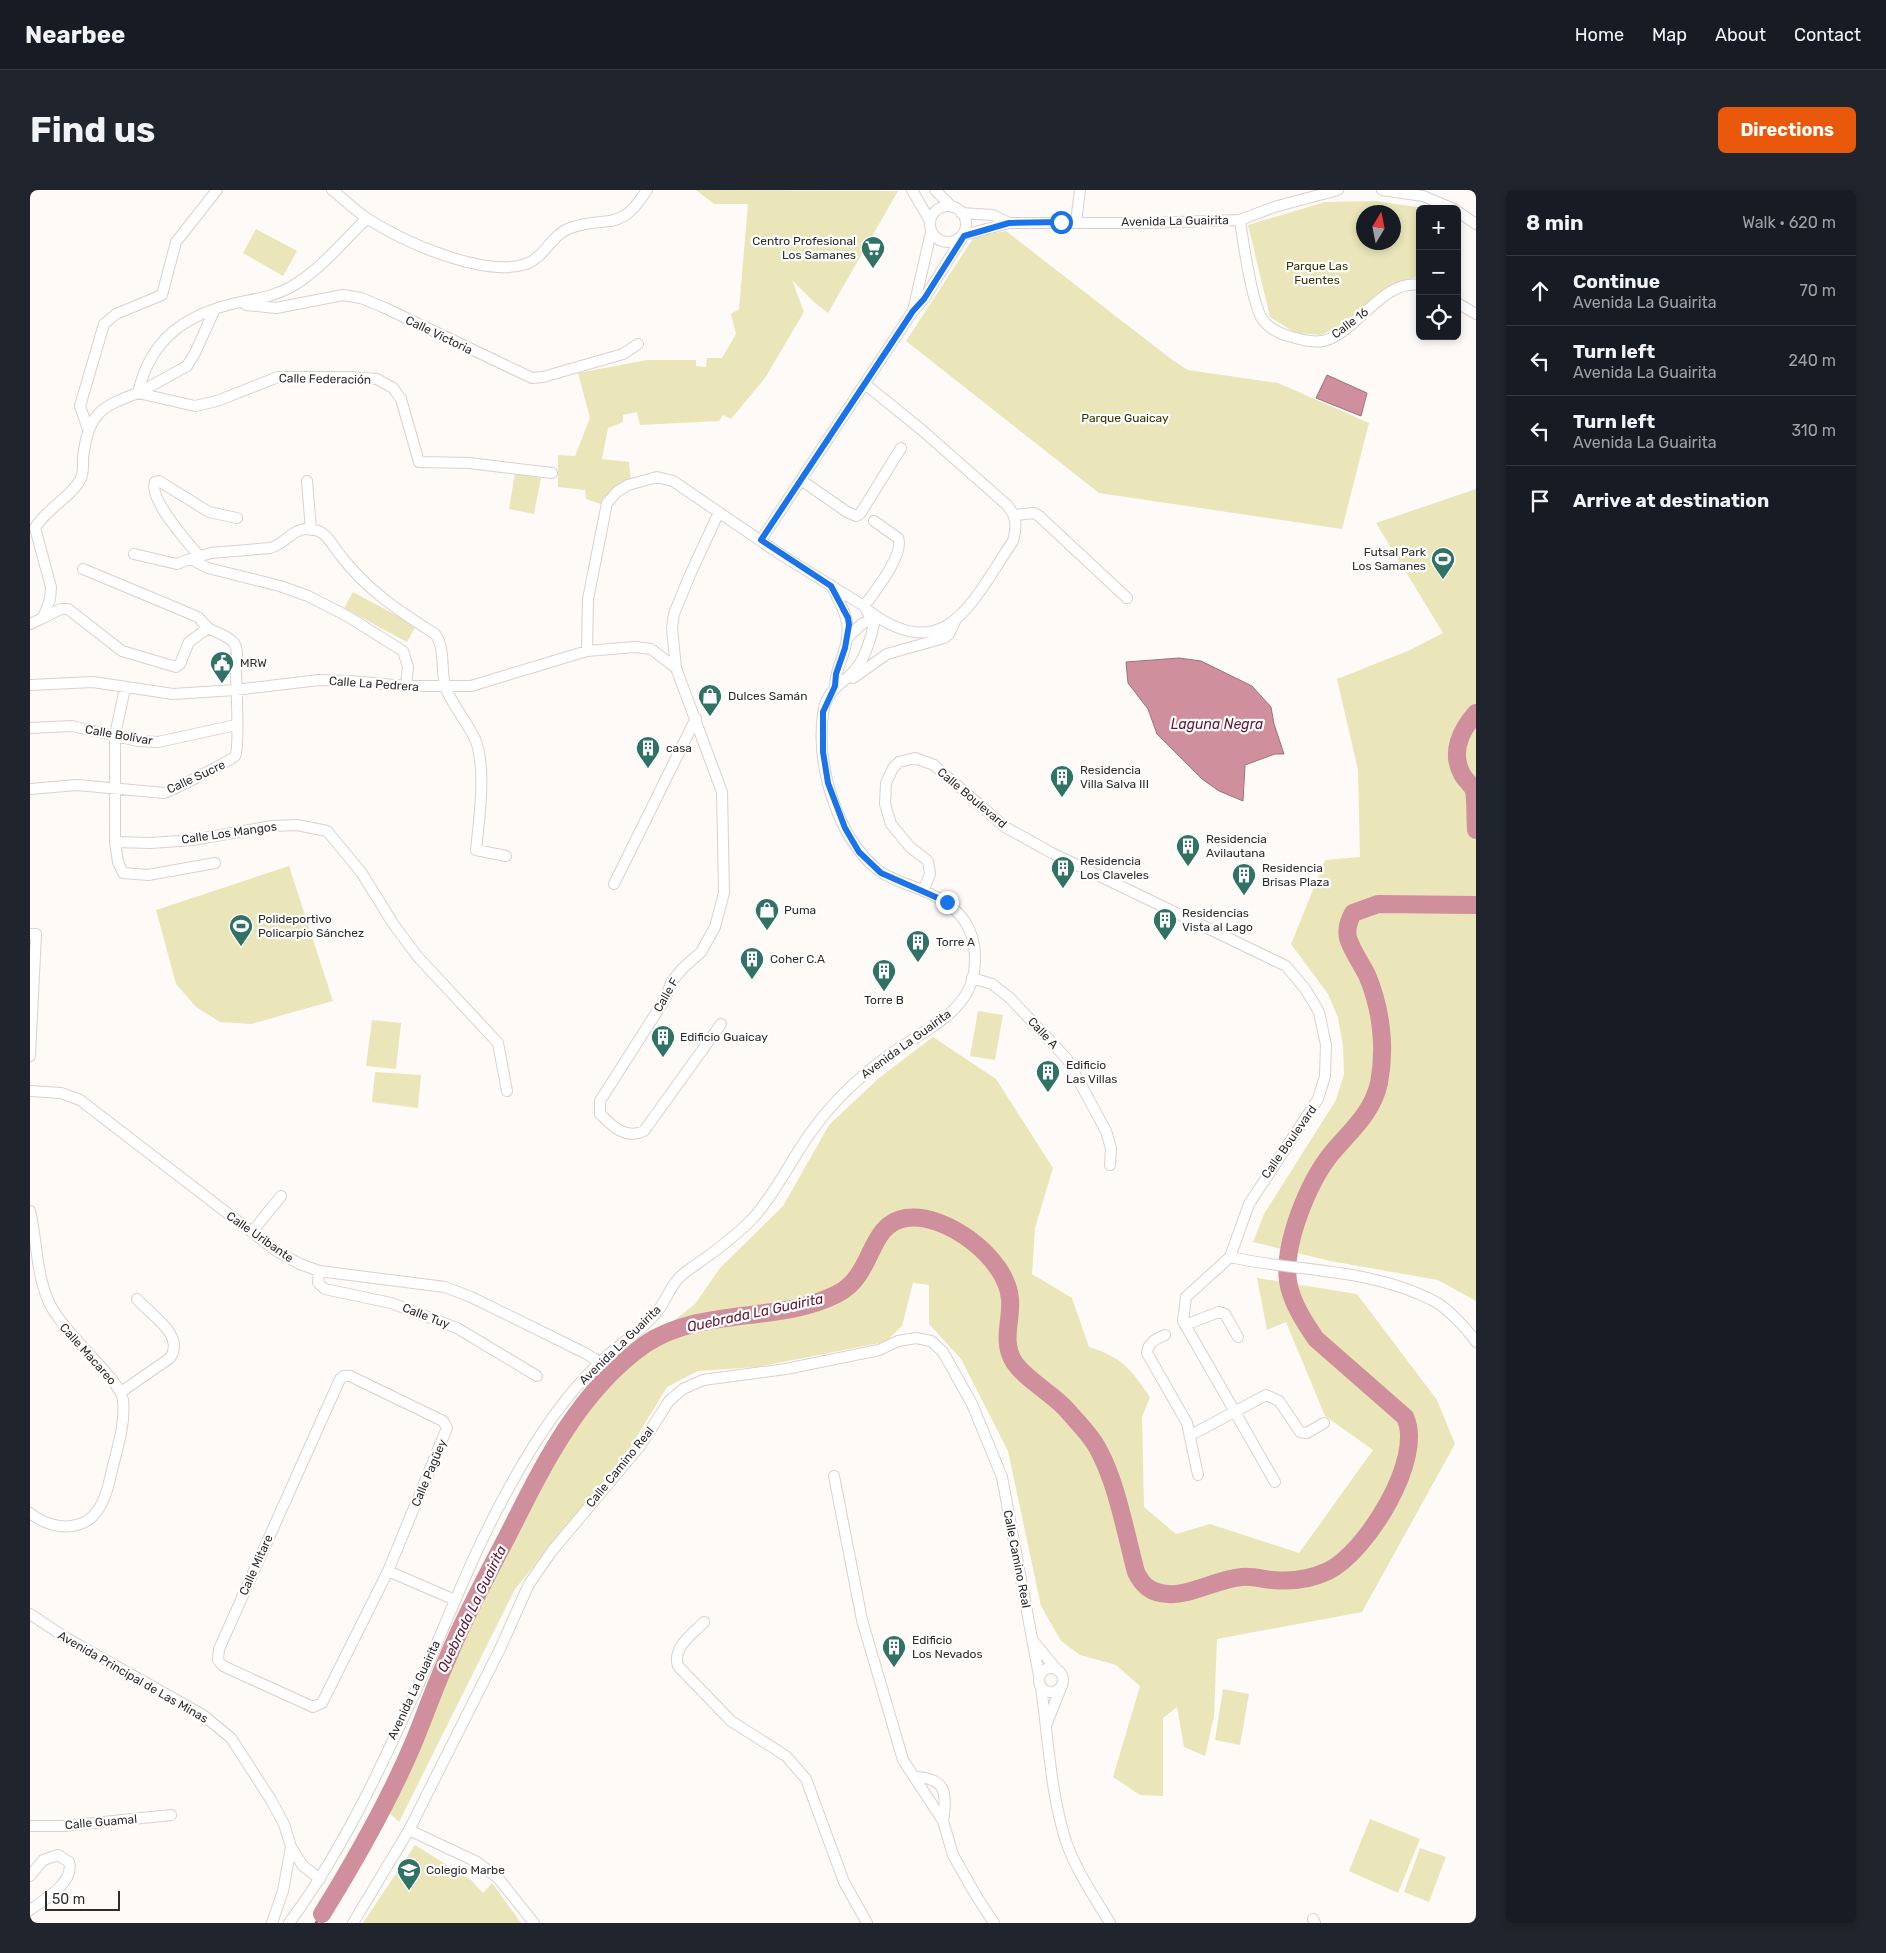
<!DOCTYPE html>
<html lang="en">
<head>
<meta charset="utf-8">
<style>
	:root { --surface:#171b24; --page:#20242c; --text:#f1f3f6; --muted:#9ea1a6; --line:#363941; --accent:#ea580c }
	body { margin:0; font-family:Rubik,sans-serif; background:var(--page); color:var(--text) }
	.controls { position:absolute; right:15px; top:15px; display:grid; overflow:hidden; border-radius:8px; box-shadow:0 2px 8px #0003 }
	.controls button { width:45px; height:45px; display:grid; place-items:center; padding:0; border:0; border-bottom:1px solid var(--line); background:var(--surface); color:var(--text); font:25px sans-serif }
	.compass { position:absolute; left:1326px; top:15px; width:45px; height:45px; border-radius:50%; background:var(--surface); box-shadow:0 2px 8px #0003; rotate:10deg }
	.scale { position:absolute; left:15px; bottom:12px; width:75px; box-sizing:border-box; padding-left:5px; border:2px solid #2f2d2b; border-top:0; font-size:14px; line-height:18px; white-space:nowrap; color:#2f2d2b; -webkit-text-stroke:4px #fff; paint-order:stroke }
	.stop { position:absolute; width:15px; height:15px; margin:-11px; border:4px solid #1a73e8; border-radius:50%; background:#fff }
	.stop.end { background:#1a73e8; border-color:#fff; box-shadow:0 1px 5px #0008 }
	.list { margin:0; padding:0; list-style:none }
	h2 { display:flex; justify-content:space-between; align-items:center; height:65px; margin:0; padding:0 20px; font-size:21px }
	h2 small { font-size:16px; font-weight:400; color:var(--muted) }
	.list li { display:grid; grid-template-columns:32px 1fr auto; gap:15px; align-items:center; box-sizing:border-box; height:70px; padding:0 20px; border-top:1px solid var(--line) }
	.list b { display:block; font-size:19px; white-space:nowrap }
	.list p { margin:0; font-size:16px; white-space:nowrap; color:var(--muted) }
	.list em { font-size:16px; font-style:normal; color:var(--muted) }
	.icon { flex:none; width:28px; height:28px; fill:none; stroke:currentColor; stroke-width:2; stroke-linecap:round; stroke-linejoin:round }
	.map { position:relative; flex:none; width:1446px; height:1733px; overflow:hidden; border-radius:8px }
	header { display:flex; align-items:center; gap:30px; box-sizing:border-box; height:70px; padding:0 25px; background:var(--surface); border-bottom:1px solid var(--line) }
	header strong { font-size:24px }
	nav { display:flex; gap:28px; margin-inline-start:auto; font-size:18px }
	.intro { display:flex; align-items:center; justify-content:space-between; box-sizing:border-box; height:120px; padding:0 30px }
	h1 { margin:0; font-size:35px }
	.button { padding:12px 22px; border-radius:8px; background:var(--accent); color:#fff; font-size:18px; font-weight:700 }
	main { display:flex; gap:30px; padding:0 30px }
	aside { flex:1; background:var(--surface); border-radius:8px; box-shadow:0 2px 8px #0003 }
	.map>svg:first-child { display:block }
	.green { fill:#eae6ba; fill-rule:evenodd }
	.water { fill:#cf8f9d; stroke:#9f727b }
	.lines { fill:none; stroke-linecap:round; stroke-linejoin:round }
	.stream { stroke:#9f727b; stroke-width:3 }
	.river { stroke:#cf8f9d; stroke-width:18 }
	.minor-casing { stroke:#d8d2ce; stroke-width:12 }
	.minor { stroke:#fff; stroke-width:10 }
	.route { stroke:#1a73e8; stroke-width:6 }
	.labels { text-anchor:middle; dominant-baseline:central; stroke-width:4.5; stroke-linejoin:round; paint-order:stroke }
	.street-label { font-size:12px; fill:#2f2d2b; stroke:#fff }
	.poi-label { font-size:12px; fill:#2f2d2b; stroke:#fff; text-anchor:start }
	.park-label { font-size:12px; fill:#383301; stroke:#fff }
	.water-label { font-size:14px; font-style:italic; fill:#62162f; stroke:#fff }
</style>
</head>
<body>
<header>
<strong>Nearbee</strong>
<nav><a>Home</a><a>Map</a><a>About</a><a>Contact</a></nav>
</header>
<div class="intro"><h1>Find us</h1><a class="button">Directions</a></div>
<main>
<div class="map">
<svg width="1446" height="1733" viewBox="0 0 1446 1733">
	<rect width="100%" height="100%" fill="#fefaf7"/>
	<path class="green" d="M666 0 868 1 798 123 784 112 762 90 774 122 735 188 701 229 693 225 689 231 610 235 607 222 593 225V232L578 238 572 269 599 272 601 292 588 297 571 314 556 309 555 300 528 297V265L545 266 560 228 548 183 617 170H666V176L676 177 677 168H692L706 144 701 124 709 119 718 14H684Z
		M1345 11 1394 18 1390 19V53L1386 87 1357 99 1315 134 1291 145 1266 143 1240 127 1218 35 1295 12ZM1334 22H1364V52H1334Z
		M226 39 267 61 253 86 213 63Z
		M976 41 1141 169 1158 180 1248 193 1339 233 1312 339 1069 303 876 151 944 47Z
		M485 283 511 288 504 324 479 319Z
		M1446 299V1111L1408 1090 1300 1071 1223 1052 1234 1024 1306 910 1314 884 1313 856 1308 828 1298 804 1261 754 1295 670 1330 667 1328 580 1307 489 1380 460 1413 443 1346 333Z
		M323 402 386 436 377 452 314 418Z
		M259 676 303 811 221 834 190 832 166 817 146 794 126 720Z
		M948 821 973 825 965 870 940 866Z
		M342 830 371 833 366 879 336 876Z
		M903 847 966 889 1023 978 1005 1038 1002 1084 1042 1108 1059 1157C1093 1168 1100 1178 1120 1207L1112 1227 1114 1317 1146 1344 1180 1334 1269 1363 1343 1260 1295 1226 1256 1132 1237 1140 1227 1088 1327 1104 1407 1210 1425 1254 1332 1422 1187 1449 1184 1526 1175 1566 1154 1557 1147 1517 1133 1528V1606L1110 1605 1083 1587 1110 1496 1086 1475 1050 1465 1031 1451 1011 1416 978 1261 931 1169 899 1134V1095L883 1093 872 1136 855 1152 727 1177 668 1181 637 1197 598 1261 485 1399 369 1632 349 1613 472 1341 504 1280 557 1199 665 1114 690 1078 753 1016 799 935 849 888Z
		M345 882 391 885 388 918 342 912Z
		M1193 1499 1219 1504 1210 1555 1185 1550Z
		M1340 1629 1390 1649 1368 1703 1319 1681Z
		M385 1655 441 1690 453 1703 462 1693 491 1733H333Z
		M1390 1658 1416 1667 1399 1712 1374 1702Z"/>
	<path class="water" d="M1297 185 1337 203 1331 226 1286 208Z
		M1149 468 1171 471 1222 496 1241 517 1244 534 1254 564H1245L1215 575 1213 611 1189 601 1172 589 1127 544 1118 519 1098 493 1096 472Z"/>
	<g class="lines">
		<path class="stream" d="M286 1733 292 1724"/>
		<path class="river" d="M1446 523C1431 540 1420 562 1432 584 1435 590 1441 594 1444 600 1446 612 1445 627 1446 640
			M292 1724C326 1669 358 1613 383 1554 395 1525 405 1496 418 1467 435 1426 457 1385 478 1345 513 1275 549 1201 614 1155 671 1116 749 1134 807 1104 845 1085 837 1034 876 1028 915 1022 977 1068 980 1109 982 1130 971 1151 984 1172 996 1190 1022 1203 1037 1220 1047 1232 1061 1245 1068 1259 1087 1293 1096 1345 1106 1382 1113 1397 1122 1403 1138 1404 1160 1406 1187 1389 1212 1387 1223 1386 1232 1389 1242 1390 1262 1392 1281 1389 1298 1381 1336 1363 1395 1268 1375 1227L1286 1149C1275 1133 1261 1112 1258 1091 1253 1054 1278 993 1301 964 1320 941 1342 924 1349 893 1356 857 1351 818 1337 785 1331 773 1322 761 1318 748 1316 738 1319 731 1323 723L1348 714 1446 715"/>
		<g class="minor-casing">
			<path id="minor" d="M302 0C314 9 325 21 338 29 374 52 454 88 496 74 515 67 522 44 540 38 579 24 588 45 617 0
				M882 0 900 31
				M905 0 922 17
				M1352 0 1393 6 1424 19
				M900 34a18 18 0 1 1 36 0a18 18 0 1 1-36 0Z
				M1427 21 1446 34
				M931 23 963 25 979 33
				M1210 30C1213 51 1222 110 1231 127 1238 139 1250 144 1262 147 1272 150 1283 153 1293 151 1326 144 1353 88 1390 95
				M1046 32 1050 0
				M1427 113 1446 124
				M216 115 246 118 313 105 331 108 353 117 502 188 513 187 593 164 608 154
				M883 121 901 42
				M835 194 893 241 977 315C987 327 987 336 983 351 944 408 917 479 839 421
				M108 203 165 216 187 211 248 187H320L347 189 363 198 371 209 389 272 439 273 522 283
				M108 203 157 176 165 163 184 121
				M58 239 50 216 74 134 86 124 132 105 146 52 187 0
				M771 290 817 322 826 326 830 324 871 258
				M277 291 281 340
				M689 322 659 387 644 424 642 438 646 478 692 602 694 703 685 737 671 762 653 778 642 791 635 809 570 911V924C582 936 596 950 614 941L691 834
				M985 325 1004 323 1009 326 1097 408
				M731 350 883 121 894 109 934 45 979 33H1116L1210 30 1244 17 1308 0
				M104 364 147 374 160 369 178 378 250 396 278 406 317 426 373 461 378 477 376 496
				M168 365C157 351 118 309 125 292L129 291 179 322 207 328
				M160 369 181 363 240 358C254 355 262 339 277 339 297 339 300 353 311 366 337 400 369 421 405 444 415 456 411 480 415 496 418 508 438 534 445 549 457 577 449 630 446 660L476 666
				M53 379 168 427 178 438
				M802 397C816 424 823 435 813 465 809 476 805 485 805 496
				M834 416C844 403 875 364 868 348L844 331
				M0 434 13 428 20 409 21 397 5 338C16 319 42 306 50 290 54 284 53 275 53 268 58 225 69 217 108 203 120 150 154 125 206 113 225 109 243 107 261 97 289 81 314 51 337 28
				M817 448 833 433 848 429
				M823 488 857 464 914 448 919 444 926 429
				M0 495 63 492 143 504 205 500 289 490 320 491 376 496H441L557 461 605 457 621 459 646 478
				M95 498 85 545V652L121 653 162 650 242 636 267 635 297 641 331 682 364 735 388 767 468 853 477 901
				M0 538 42 536 108 551 128 552 206 535
				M0 599 47 595 134 603C143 600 202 570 205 566 210 558 206 495 206 479 206 471 209 460 204 453 199 446 185 442 178 438L159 452 150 474 146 477 92 461 38 419H31L13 428
				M85 652 88 672 93 683 118 685 185 673
				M584 694 666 528
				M893 701 900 684 898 671 880 657 861 634 855 614 856 593 863 578 869 572 885 568 904 575 975 637 1022 663 1256 776 1276 800 1289 822 1296 855 1295 886 1288 909 1219 1014 1200 1067C1266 1082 1341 1078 1402 1110 1417 1117 1437 1139 1446 1152
				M0 744H6L0 866
				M942 788 962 794 980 808 1037 869 1076 941 1081 958 1080 975
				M0 901 31 903 50 910 248 1062 270 1074 289 1081 415 1097 441 1107 557 1164 569 1172
				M0 1021C7 1050 6 1082 18 1110 30 1141 90 1188 93 1210 96 1236 85 1264 80 1289 76 1306 69 1328 50 1334 33 1340 13 1334 0 1323
				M222 1042 251 1006
				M1200 1067 1156 1107 1153 1131 1245 1292
				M289 1081 288 1093 295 1099 361 1113 427 1138 507 1186
				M1155 1135 1189 1122 1195 1124 1208 1147
				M1135 1145C1126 1149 1118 1152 1117 1163L1157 1233 1168 1285
				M314 1186H320L413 1231 417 1238 358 1381 292 1513 283 1517 193 1476 188 1470 189 1459 310 1189Z
				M91 1202 140 1168C156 1145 120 1125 107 1109
				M1161 1245 1236 1205 1249 1211 1270 1242 1277 1243 1294 1233
				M804 1286 832 1430 873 1570 913 1631 923 1665 945 1704 964 1733
				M358 1381 425 1410
				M0 1424 33 1446 173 1525 201 1548 241 1610 254 1634 261 1657 273 1676 290 1689
				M674 1432C662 1445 642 1457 648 1476L701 1531 756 1566 776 1589 814 1692 837 1733
				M1004 1452 1027 1480
				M1009 1490a12 12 0 1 1 24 0a12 12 0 1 1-24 0Z
				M1011 1497C1018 1546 1020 1597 1034 1645 1043 1676 1063 1705 1080 1733
				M1017 1533 1032 1495
				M885 1587C917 1588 917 1604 913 1631
				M0 1636H35L141 1625
				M379 1640 447 1672 468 1688 504 1733
				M0 1686 13 1670 28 1665 39 1672C45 1692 14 1710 0 1720
				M1283 1729 1285 1733
				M242 1733 253 1701 261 1657
				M259 1733C319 1652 360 1558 401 1467 426 1409 449 1351 480 1296 503 1254 530 1211 565 1177 584 1157 609 1144 626 1123 635 1113 639 1099 648 1089 655 1081 666 1075 674 1069 692 1056 709 1043 724 1027 746 1002 760 972 779 945 801 913 827 888 859 865 889 843 938 824 944 782 950 739 930 716 892 700 877 694 861 690 848 680 807 647 786 575 793 524 797 494 818 494 830 473 837 462 841 447 844 434L834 416 750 364 643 291 627 287 598 295 587 302 577 313 558 409 557 461
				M323 1733 379 1640 470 1459 499 1394 522 1361 610 1256 639 1211 653 1199 673 1190 756 1179 849 1160 868 1151 886 1148 901 1151 913 1162 942 1214 972 1287 1009 1486"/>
		</g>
		<use href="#minor" class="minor"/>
	</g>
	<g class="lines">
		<path class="route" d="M917 712 851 683 829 662 815 638 798 593 793 562V522L805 496 806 484 815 458 819 435 818 428 801 396 731 350 883 121 894 109 934 46 979 33 1031 32"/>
	</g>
	<defs>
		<g id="supermarket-pin" transform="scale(1.25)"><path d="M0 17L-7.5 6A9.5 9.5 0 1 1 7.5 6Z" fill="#307365" stroke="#fff"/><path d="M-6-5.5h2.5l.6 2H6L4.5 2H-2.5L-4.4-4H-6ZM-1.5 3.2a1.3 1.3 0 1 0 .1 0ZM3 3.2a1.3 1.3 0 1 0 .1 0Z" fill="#fff"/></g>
		<g id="stadium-pin" transform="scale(1.25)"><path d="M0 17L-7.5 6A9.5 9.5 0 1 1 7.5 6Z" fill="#307365" stroke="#fff"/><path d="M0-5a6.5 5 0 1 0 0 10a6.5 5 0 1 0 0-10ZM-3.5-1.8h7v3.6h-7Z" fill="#fff"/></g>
		<g id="civic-pin" transform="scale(1.25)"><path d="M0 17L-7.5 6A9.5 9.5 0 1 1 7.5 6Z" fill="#307365" stroke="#fff"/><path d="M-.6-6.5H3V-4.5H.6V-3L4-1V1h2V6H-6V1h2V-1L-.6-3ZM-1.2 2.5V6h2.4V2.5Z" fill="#fff"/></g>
		<g id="shop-pin" transform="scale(1.25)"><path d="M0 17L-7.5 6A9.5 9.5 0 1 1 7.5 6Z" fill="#307365" stroke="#fff"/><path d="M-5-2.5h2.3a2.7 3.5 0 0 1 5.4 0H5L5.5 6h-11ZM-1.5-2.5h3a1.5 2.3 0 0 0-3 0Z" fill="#fff"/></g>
		<g id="building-pin" transform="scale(1.25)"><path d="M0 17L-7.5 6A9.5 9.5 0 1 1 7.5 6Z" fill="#307365" stroke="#fff"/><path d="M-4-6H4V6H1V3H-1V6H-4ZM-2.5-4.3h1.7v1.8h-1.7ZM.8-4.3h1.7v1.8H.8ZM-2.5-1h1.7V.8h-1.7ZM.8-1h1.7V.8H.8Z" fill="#fff"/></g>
		<g id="school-pin" transform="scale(1.25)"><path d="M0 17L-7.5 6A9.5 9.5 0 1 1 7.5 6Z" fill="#307365" stroke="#fff"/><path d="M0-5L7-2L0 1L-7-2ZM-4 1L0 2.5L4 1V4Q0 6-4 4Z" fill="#fff"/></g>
	</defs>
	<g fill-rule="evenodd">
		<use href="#supermarket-pin" x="843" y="58"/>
		<use href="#stadium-pin" x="1413" y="369"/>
		<use href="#civic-pin" x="192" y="473"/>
		<use href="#shop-pin" x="680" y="506"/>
		<use href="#building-pin" x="618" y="558"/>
		<use href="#building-pin" x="1032" y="587"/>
		<use href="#building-pin" x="1158" y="656"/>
		<use href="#building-pin" x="1033" y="678"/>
		<use href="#building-pin" x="1214" y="685"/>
		<use href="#shop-pin" x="737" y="720"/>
		<use href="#building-pin" x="1135" y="730"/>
		<use href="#stadium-pin" x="211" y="736"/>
		<use href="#building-pin" x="888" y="752"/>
		<use href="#building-pin" x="722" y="769"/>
		<use href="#building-pin" x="854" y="781"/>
		<use href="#building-pin" x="633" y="847"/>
		<use href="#building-pin" x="1018" y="882"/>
		<use href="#building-pin" x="864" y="1457"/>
		<use href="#school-pin" x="379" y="1680"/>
	</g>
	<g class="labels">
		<g class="street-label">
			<text transform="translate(1145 31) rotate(-1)">Avenida La Guairita</text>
			<text transform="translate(1320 133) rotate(-37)">Calle 16</text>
			<text transform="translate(409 145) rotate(26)">Calle Victoria</text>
			<text transform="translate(295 189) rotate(1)">Calle Federación</text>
			<text transform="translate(344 494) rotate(4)">Calle La Pedrera</text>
			<text transform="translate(89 545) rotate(10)">Calle Bolívar</text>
			<text transform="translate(166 587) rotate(-25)">Calle Sucre</text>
			<text transform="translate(942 608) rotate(40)">Calle Boulevard</text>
			<text transform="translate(199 643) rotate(-8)">Calle Los Mangos</text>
			<text transform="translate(636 805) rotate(-60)">Calle F</text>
			<text transform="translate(1013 843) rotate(47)">Calle A</text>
			<text transform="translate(876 854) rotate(-36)">Avenida La Guairita</text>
			<text transform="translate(1259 952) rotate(-55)">Calle Boulevard</text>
			<text transform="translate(230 1047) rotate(35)">Calle Uribante</text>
			<text transform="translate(396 1126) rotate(21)">Calle Tuy</text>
			<text transform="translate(590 1155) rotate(-44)">Avenida La Guairita</text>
			<text transform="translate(58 1164) rotate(48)">Calle Macareo</text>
			<text transform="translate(590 1277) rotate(-51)">Calle Camino Real</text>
			<text transform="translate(399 1283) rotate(-67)">Calle Pagüey</text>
			<text transform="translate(987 1369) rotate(79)">Calle Camino Real</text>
			<text transform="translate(226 1375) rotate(-66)">Calle Mitare</text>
			<text transform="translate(103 1487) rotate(30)">Avenida Principal de Las Minas</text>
			<text transform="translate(384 1500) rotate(-65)">Avenida La Guairita</text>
			<text transform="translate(71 1632) rotate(-5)">Calle Guamal</text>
		</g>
		<g class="poi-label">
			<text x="826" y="51" text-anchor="end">Centro Profesional<tspan x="826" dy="14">Los Samanes</tspan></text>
			<text x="1396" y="362" text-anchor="end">Futsal Park<tspan x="1396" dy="14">Los Samanes</tspan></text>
			<text x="210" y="473">MRW</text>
			<text x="698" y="506">Dulces Samán</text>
			<text x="636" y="558">casa</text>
			<text x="1050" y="580">Residencia<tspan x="1050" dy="14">Villa Salva III</tspan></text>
			<text x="1176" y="649">Residencia<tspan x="1176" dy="14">Avilautana</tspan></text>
			<text x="1050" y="671">Residencia<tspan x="1050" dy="14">Los Claveles</tspan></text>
			<text x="1232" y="678">Residencia<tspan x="1232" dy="14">Brisas Plaza</tspan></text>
			<text x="754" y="720">Puma</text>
			<text x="1152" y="723">Residencias<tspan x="1152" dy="14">Vista al Lago</tspan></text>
			<text x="228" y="729">Polideportivo<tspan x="228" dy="14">Policarpio Sánchez</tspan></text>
			<text x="906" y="752">Torre A</text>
			<text x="740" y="769">Coher C.A</text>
			<text x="854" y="810" text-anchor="middle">Torre B</text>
			<text x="650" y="847">Edificio Guaicay</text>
			<text x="1036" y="875">Edificio<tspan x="1036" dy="14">Las Villas</tspan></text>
			<text x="882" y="1450">Edificio<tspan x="882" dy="14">Los Nevados</tspan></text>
			<text x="396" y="1680">Colegio Marbe</text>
		</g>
		<g class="park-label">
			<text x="1287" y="76">Parque Las<tspan x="1287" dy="14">Fuentes</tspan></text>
			<text x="1095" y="228">Parque Guaicay</text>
		</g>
		<g class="water-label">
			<text x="1187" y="534">Laguna Negra</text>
			<text transform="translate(725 1123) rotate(-12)">Quebrada La Guairita</text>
			<text transform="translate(442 1419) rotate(-64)">Quebrada La Guairita</text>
		</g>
	</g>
</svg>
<div class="controls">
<button>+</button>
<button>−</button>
<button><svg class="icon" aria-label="locate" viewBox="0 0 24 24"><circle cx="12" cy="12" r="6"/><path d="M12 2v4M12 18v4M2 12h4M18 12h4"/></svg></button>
</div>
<svg class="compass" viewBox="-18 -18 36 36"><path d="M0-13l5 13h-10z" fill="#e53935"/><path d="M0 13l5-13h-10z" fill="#9ea1a6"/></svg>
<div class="scale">50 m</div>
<div class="stop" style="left:1031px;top:32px"></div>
<div class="stop end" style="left:917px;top:712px"></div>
</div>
<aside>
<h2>8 min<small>Walk · 620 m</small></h2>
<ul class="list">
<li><svg class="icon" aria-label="ahead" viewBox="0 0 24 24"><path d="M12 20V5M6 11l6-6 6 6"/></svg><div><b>Continue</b><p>Avenida La Guairita</p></div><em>70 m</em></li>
<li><svg class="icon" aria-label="left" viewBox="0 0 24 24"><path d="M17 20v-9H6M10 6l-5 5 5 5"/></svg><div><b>Turn left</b><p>Avenida La Guairita</p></div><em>240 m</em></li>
<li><svg class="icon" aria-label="left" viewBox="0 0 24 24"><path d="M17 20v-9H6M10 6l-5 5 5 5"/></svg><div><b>Turn left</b><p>Avenida La Guairita</p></div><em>310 m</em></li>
<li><svg class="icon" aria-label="arrive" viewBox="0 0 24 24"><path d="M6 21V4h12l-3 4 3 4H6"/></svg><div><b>Arrive at destination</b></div></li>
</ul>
</aside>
</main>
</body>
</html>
